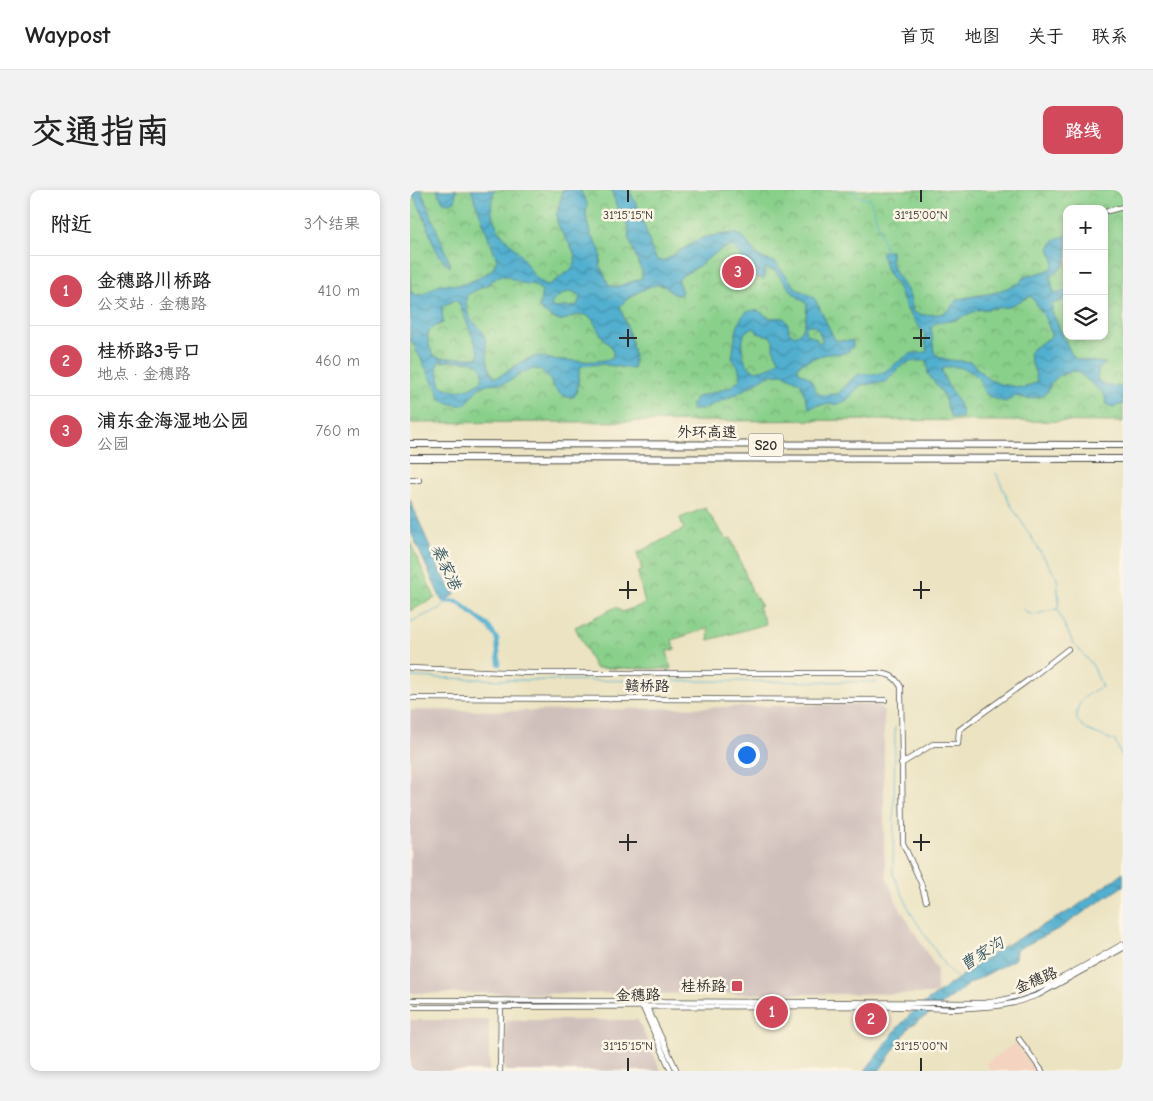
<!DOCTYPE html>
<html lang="zh">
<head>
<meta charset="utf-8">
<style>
	:root { --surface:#fff; --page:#f2f2f2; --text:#222; --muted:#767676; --line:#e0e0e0; --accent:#d1495b }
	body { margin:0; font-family:"Comic Neue","LXGW WenKai TC",sans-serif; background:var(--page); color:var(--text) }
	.controls { position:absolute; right:15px; top:15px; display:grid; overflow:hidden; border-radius:10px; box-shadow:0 2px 8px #0003 }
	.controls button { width:45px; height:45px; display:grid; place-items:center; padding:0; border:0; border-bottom:1px solid var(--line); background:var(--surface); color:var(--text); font:25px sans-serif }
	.you { position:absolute; left:336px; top:564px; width:18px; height:18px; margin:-12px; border:4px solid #fff; border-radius:50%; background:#1a73e8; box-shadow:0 0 0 8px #1a73e833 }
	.badge { display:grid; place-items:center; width:32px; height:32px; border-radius:50%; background:var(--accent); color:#fff; font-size:16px; font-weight:700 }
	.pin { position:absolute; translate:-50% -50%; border:2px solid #fff; box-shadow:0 1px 5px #0006 }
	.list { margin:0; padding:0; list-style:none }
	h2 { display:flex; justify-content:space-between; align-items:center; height:65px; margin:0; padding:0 20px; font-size:21px }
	h2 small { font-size:16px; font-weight:400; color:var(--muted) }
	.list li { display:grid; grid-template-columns:32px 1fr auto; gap:15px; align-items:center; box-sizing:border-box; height:70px; padding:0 20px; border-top:1px solid var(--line) }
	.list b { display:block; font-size:19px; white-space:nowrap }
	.list p { margin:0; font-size:16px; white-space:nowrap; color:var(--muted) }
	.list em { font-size:16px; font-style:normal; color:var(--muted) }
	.icon { flex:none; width:28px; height:28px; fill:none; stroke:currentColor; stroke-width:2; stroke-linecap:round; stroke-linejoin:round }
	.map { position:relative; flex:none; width:713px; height:881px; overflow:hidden; border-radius:10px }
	header { display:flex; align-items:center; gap:30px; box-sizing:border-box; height:70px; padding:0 25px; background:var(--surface); border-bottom:1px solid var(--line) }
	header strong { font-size:24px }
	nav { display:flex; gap:28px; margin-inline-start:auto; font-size:18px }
	.intro { display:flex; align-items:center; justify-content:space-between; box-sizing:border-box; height:120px; padding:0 30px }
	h1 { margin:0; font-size:35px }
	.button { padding:12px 22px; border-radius:10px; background:var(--accent); color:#fff; font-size:18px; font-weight:700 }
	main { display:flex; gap:30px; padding:0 30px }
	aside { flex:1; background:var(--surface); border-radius:10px; box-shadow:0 2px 8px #0003 }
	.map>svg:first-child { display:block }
	.built { fill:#f4d3c0 }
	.industrial { fill:#d0c0bc }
	.park { fill:url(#park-crowns); stroke:#5a7e5b; fill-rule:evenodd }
	.water { fill:url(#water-waves); stroke:#3e6d7d; fill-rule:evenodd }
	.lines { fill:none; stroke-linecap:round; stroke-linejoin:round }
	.stream { stroke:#51afcf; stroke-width:1 }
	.canal { stroke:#51afcf; stroke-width:4.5 }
	.minor-casing { stroke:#484742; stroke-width:6 }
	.highway-casing { stroke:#484742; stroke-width:8 }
	.minor { stroke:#fff; stroke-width:4.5 }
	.highway { stroke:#fff; stroke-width:6 }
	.ticks { fill:none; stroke:#2b2b2b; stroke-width:2 }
	.poi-dot { fill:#d1495b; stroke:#fcf5e5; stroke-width:2 }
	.labels { text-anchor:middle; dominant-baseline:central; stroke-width:5; stroke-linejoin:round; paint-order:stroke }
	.shield { fill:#fcf5e5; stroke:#6a6863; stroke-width:1 }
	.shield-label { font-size:14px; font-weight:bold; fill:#2b2b2b }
	.street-label { font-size:15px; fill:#2b2b2b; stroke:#fcf5e5 }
	.poi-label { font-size:15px; fill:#2b2b2b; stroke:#fcf5e5; text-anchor:end }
	.water-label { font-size:16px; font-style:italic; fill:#385964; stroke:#fcf5e5 }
	.ticks-label { font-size:12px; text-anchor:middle; fill:#2b2b2b; stroke:#fcf5e5; stroke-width:5; stroke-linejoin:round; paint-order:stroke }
</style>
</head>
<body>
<header>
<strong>Waypost</strong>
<nav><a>首页</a><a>地图</a><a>关于</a><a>联系</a></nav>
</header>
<div class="intro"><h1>交通指南</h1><a class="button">路线</a></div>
<main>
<aside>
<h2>附近<small>3个结果</small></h2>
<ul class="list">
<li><span class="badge">1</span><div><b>金穗路川桥路</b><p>公交站 · 金穗路</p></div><em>410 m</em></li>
<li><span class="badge">2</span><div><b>桂桥路3号口</b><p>地点 · 金穗路</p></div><em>460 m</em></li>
<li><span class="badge">3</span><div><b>浦东金海湿地公园</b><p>公园</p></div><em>760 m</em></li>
</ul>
</aside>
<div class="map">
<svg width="713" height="881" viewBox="0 0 713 881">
	<defs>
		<pattern id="park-crowns" width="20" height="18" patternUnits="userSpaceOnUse" patternTransform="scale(1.25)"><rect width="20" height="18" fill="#89d08b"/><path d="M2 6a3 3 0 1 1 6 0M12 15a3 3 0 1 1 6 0" fill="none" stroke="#70a972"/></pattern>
		<pattern id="water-waves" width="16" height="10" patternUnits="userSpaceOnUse" patternTransform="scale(1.25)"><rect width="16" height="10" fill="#51afcf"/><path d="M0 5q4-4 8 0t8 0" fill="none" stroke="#438fa8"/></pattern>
	</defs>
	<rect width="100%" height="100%" fill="#fcf5e5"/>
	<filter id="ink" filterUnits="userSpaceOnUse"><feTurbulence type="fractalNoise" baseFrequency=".02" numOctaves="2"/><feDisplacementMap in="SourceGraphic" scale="10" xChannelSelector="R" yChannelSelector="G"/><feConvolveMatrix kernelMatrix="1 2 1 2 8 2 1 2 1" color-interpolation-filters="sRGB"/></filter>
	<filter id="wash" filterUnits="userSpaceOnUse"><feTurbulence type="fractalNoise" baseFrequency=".0096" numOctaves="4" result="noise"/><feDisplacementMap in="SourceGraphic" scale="20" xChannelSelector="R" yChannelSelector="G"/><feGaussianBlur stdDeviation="1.12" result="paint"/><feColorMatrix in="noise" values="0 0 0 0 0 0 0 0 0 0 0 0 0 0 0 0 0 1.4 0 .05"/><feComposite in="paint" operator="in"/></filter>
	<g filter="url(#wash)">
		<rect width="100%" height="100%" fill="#ebe3c1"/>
		<path class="built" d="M605 853 626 881H580L577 873Z"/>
		<path class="industrial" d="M467 514 474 521V661L477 689 487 713 527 780V804L0 803V520L119 521Z
			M0 830H79V881H0Z
			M96 830H228L251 881H95Z"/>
		<path class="park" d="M0 0H713V232L462 230 0 233ZM657 19H694V146H657Z
			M295 318 316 349 321 348 342 401 351 415 348 417 356 434 299 450 298 438 262 450 265 459 257 461 261 479 185 478 165 437 206 417 212 422 235 414 228 383 232 380 227 363 274 339 270 328Z
			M0 352 25 408 0 421Z"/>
		<path class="water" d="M2 0H11L40 73V77C24 65 20 42 13 25 9 16 4 10 2 0Z
			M27 0H46L45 11 40 13 33 12Z
			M61 0H84C82 9 80 18 83 27 88 44 100 52 110 64 118 75 124 91 138 95 145 92 148 88 154 84 157 82 161 81 163 77 173 64 149 45 147 31 145 21 152 11 152 0H170L177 13 176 28 181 46 189 58 191 65 190 76 199 95 206 97 232 88V82L219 49 218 37 206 15 202 0H219L230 21 243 64 248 71 255 70 289 49 300 46 325 43 332 46 346 64 354 69 365 72 387 99 402 106 406 111 425 150 443 151V157C436 166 427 163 417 164 408 166 398 170 390 174L388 177 389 182 400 188 406 201 411 205 428 204 444 187 450 184H468L474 182 499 164 517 162 514 143 499 124 487 96 478 83 471 62 481 61C481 86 488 83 498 102 501 108 502 115 503 122L511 125 531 124 538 121 547 109 583 103 608 94 615 87 636 81 643 77 644 71 639 58 644 51 657 45C657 67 662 75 640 86L644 104 657 100V109L642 114V122L661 163 666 169 694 173V175L689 179 687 189C694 196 703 198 713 196V214L703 217 697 215 694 204 668 182 662 181 648 186 640 195 637 202 632 206 618 209 607 206 595 212C589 210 581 208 576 204 572 200 572 194 569 189 561 179 543 173 532 179 533 196 555 213 552 228H541L533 204 518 184 517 171C494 170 491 175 476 192L451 195 436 211 427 214 408 215 399 218 391 193 374 184 359 185 327 204 290 220H282L281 215 287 207 321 197 331 188 328 177 322 168C325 154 325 115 348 121 352 122 354 125 358 127 362 129 369 127 374 128L378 134 379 142 385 146C397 140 396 125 397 114L384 104 365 81 355 78 354 89 348 88 329 75 332 67 322 56C308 59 298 69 287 77 280 83 273 82 268 91L272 102 270 105 263 104C259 99 256 96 250 95 241 93 216 109 210 116 215 132 228 163 223 179L191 174 171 176C167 187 170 198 164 207 139 209 144 181 126 179 115 178 104 190 95 193 88 195 81 192 75 195 53 204 67 225 31 210L27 200 0 148V90V101L6 105 14 104 30 94 50 95 67 89 82 80 87 70ZM89 86H96L111 93 125 95 132 101 129 118C134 122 145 132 153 130 160 129 165 123 175 125 184 127 185 136 189 142 194 152 205 155 203 168 183 174 160 170 139 169 123 159 102 179 88 187H84C73 174 80 158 73 142 70 137 66 135 62 131 57 125 55 112 57 105L78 94ZM162 101 170 106 169 111 166 116 145 118 141 116C143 107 154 103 162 101ZM620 106C627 112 642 138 641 147L623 158 619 164C621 174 626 181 627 192L614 198 590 194 578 189 561 172 540 170 529 167 524 162 521 137 526 133 546 130 567 120 598 117ZM43 111H48L50 115 69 163 67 168H30L23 165C20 158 14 143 22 138 25 136 29 135 33 133L32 116ZM398 135C407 134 409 141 412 149L411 153 408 152 406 148 396 144 395 139ZM342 138 347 140V143L360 146 363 151V158L369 170C364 177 353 180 344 181 331 172 330 156 335 142ZM47 171C63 172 75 170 72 190 60 200 45 205 31 195L27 177 28 172Z
			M0 310 31 383 45 405 32 411 0 340Z
			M713 683V696L650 738 606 760 605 769 559 794 521 823 500 836 469 881H455L489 836 505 820 589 759 663 719Z"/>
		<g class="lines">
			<path class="stream" d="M441 0 450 7 461 10 476 62
				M586 283 599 312 647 388 649 413 647 419
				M613 419 615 422 623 425 647 419 662 451 683 476 692 497C677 503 665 512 667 530L677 540 705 551 713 569
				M0 432 31 418 36 411
				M0 487 93 490 467 492
				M485 537 483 684 501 723 535 776 547 788"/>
			<path class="canal" d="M33 404 36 411 48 412 78 436 87 449 89 474"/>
		</g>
	</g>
	<g filter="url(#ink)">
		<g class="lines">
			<g class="minor-casing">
				<path id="minor" d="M698 21 713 17
					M0 290H9
					M0 478 120 483H467C479 484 485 486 491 497L493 653 511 693 516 711
					M0 508 475 510
					M491 574 523 554H548L549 540 617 491 658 459
					M0 810 574 813C626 807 668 779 713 754
					M232 815 261 881
					M0 817 465 816 544 819 587 816 604 813 628 805 713 758
					M237 817 267 881
					M609 849 632 881
					M90 881 91 815"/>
			</g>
			<g class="highway-casing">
				<path id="highway" d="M0 254 713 255
					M0 268 713 269"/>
			</g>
			<use href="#minor" class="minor"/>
			<use href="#highway" class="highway"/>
		</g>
	</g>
	<path class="ticks" d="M218 0V12M511 0V12M218 139V157M511 139V157M209 148H227M503 148H520M218 391V409M511 391V409M209 400H227M503 400H520M218 644V661M511 644V661M209 652H227M503 652H520M218 868V881M511 868V881"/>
	<rect class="poi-dot" x="321" y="790" width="12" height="12" rx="2.5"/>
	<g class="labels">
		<rect class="shield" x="338.5" y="243.5" width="35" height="23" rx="4"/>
		<g class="shield-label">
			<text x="356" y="255">S20</text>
		</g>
		<g class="street-label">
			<text x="297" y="242">外环高速</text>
			<text x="237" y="496">赣桥路</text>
			<text transform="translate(626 790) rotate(-23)">金穗路</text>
			<text transform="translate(228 805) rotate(-1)">金穗路</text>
		</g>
		<g class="poi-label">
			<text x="316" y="796">桂桥路</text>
		</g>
		<g class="water-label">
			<text transform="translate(36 377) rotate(65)">秦家港</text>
			<text transform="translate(572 764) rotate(-32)">曹家沟</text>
		</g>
	</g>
	<g class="ticks-label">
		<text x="218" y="29">31°15'15"N</text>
		<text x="511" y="29">31°15'00"N</text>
		<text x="218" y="860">31°15'15"N</text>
		<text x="511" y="860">31°15'00"N</text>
	</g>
</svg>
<div class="controls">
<button>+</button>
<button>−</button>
<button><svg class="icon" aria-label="layers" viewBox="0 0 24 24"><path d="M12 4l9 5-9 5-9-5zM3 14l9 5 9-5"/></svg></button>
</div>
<div class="you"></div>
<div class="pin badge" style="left:362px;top:822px">1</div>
<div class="pin badge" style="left:461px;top:829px">2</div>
<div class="pin badge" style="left:328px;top:82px">3</div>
</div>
</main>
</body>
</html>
